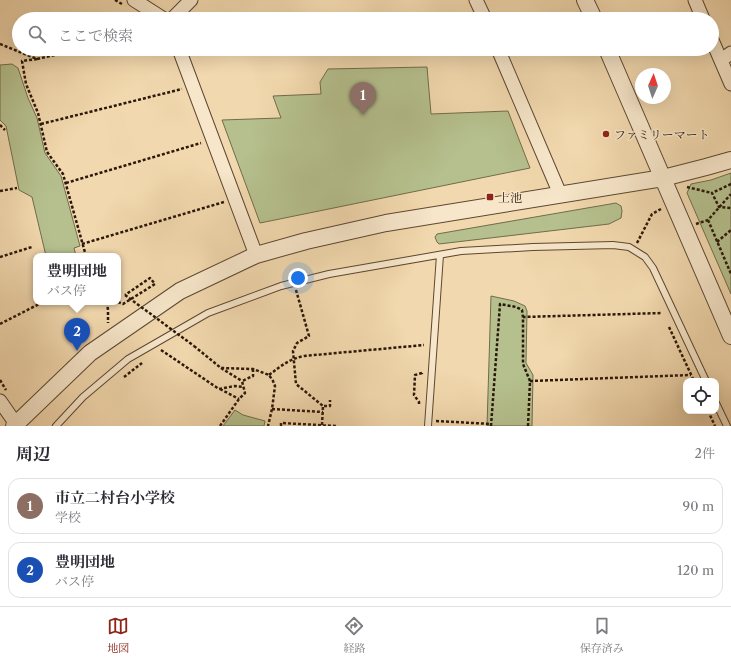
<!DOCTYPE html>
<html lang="ja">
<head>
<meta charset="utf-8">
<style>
	:root { --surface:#fff; --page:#f7f7f7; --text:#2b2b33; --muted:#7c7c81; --line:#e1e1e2; --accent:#8f2418 }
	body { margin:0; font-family:"Libre Caslon Text","Noto Serif JP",serif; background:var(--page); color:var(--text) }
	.controls { position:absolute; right:12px; bottom:12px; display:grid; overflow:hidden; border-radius:8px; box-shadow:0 4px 16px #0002 }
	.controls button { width:36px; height:36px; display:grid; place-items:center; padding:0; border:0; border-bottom:1px solid var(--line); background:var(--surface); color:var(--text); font:20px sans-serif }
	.compass { position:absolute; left:635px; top:68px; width:36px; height:36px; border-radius:50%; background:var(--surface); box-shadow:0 4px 16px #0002; rotate:3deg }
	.you { position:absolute; left:298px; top:278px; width:14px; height:14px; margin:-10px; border:3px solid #fff; border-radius:50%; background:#1a73e8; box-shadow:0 0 0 6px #1a73e833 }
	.badge { display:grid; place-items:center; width:26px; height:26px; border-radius:50%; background:var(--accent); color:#fff; font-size:13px; font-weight:700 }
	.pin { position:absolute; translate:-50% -33px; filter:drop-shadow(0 1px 2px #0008) }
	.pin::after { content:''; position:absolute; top:21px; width:14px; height:12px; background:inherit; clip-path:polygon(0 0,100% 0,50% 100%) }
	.popup { position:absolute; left:33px; top:253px; width:88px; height:52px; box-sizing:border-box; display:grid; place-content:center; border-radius:8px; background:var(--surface); filter:drop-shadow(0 1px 3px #0005); font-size:13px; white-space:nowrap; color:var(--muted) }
	.popup b { font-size:15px; color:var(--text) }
	.popup::after { content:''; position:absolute; left:50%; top:100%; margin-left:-8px; border:8px solid transparent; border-top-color:var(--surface) }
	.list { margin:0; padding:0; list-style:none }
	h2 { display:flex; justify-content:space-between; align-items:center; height:52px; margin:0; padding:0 16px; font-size:17px }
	h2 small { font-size:13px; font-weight:400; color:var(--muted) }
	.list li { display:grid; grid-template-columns:26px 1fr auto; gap:12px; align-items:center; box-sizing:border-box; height:56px; margin:0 8px 8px; padding:0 8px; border:1px solid var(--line); border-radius:12px }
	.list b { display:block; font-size:15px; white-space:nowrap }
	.list p { margin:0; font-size:13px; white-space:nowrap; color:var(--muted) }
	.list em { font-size:13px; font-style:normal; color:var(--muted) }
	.icon { flex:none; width:22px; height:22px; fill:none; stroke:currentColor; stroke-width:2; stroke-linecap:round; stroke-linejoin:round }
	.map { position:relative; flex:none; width:731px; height:426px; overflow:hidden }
	.search { position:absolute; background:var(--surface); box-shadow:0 4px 16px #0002; left:12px; right:12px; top:12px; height:44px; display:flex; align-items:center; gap:10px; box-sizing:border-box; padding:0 14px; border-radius:22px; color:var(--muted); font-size:15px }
	.sheet { height:180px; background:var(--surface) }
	nav { display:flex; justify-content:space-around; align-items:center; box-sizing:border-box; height:56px; border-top:1px solid var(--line); background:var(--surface); font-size:11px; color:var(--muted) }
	nav a { display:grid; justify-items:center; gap:2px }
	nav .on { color:var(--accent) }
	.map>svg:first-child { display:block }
	.green { fill:#b5c08e; stroke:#706c4b }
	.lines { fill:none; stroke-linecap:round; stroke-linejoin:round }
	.service-casing { stroke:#5c4732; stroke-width:8 }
	.minor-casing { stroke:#5c4732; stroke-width:15 }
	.tertiary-casing { stroke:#5c4732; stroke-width:18 }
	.path { stroke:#2a1708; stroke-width:2.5; stroke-dasharray:3 2; stroke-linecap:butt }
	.service { stroke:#f7e6ca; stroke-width:6 }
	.minor { stroke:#f7e6ca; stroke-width:13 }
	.tertiary { stroke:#f7e6ca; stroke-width:16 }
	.path-bridge { stroke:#2a1708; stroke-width:2.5; stroke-dasharray:3 2; stroke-linecap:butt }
	.poi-dot { fill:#8f2418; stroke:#f7e6ca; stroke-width:1.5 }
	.labels { text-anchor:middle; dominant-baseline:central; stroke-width:3; stroke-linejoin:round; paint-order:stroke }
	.poi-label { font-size:12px; fill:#2a1708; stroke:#f7e6ca; text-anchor:start }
</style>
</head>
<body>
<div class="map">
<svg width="731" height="426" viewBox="0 0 731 426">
	<rect width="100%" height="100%" fill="#f2d8ae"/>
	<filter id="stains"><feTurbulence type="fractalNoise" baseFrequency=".005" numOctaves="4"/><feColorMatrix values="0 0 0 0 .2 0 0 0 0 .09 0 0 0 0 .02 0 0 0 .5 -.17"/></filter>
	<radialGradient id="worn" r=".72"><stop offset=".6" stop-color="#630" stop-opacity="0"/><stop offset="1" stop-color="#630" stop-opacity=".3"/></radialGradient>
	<path class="green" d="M12 64 18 68 28 98 37 118 45 153 61 176 80 246 74 248 76 256H46L32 197 19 190 6 126 0 120V65Z
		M427 67 431 114 508 111 530 168 260 223 222 120 281 118 273 96 321 94 320 82 328 69Z
		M731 173V294L687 193 691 184 711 180Z
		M616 203 621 206 622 211 621 218 609 224 439 244 437 242 435 237 437 234Z
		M491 296 514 301 525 306 527 311 526 363 533 375 532 426H487Z
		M235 410 243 415 265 421 264 426H223Z"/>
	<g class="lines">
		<g class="service-casing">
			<path id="service" d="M716 403 727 426
				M56 426 83 397 128 359 208 313 281 286 329 274 461 251 533 247 613 245 629 247 645 257 653 268 706 381
				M428 426 440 255"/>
		</g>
		<g class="minor-casing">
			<path id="minor" d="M134 0 164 19
				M476 0 485 19
				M695 0 703 19
				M172 19 191 0
				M712 40 731 84
				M179 49 256 255
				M498 49 560 194
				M721 60 731 53
				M0 401 16 424"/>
		</g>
		<g class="tertiary-casing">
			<path id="tertiary" d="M585 0 594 19
				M607 49 731 336
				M14 426 90 353 180 291 256 255 306 241 386 223 663 178 706 167 731 160"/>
		</g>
		<path class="path" d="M115 0 122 4
			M0 44 37 59 81 49
			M37 59 22 61 26 84 38 113 47 152 63 174 86 256
			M41 124 182 89
			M0 125 5 130
			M66 183 201 143
			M731 184 712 193 719 207 731 208
			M687 187 712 193
			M0 191 17 188
			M708 220 731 274
			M696 224 708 220 731 194
			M717 242 731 230
			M637 243 652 214 661 209
			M82 244 224 202
			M0 257 32 247
			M296 290 309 336 297 343 293 351 296 384 323 406
			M107 302 108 310V323
			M118 302 123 304 155 284 150 278 125 295
			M0 324 43 302
			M669 327 694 381
			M194 346 221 368 253 369 269 375 273 381 275 386 272 409 268 426
			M161 350 219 389 235 386 244 387
			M221 368 242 381
			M269 375C281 366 289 359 304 356L424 345
			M124 377 142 363
			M0 380 6 390
			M530 381 691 375
			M220 389 239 399
			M419 404V402L414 395 415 375 422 373V372
			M272 409 323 412
			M708 411 715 426
			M436 421 491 424
			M322 425 323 406H330V400
			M220 426 239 399 245 393 242 381 253 376V369
			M281 426V423L337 426
			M491 426 500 304 516 307 522 310 523 317
			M528 426 530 381 523 364V317L662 313"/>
		<use href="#service" class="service"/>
		<use href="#minor" class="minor"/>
		<use href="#tertiary" class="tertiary"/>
		<path class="path-bridge" d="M125 295 194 346"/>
	</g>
	<g class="poi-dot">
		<circle cx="606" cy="134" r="4"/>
		<rect x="486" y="193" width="8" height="8" rx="2"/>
	</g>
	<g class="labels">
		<g class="poi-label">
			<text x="614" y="134">ファミリーマート</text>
			<text x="498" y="197">上池</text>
		</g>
	</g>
	<rect width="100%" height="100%" filter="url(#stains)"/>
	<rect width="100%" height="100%" fill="url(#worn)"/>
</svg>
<div class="controls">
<button><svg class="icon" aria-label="locate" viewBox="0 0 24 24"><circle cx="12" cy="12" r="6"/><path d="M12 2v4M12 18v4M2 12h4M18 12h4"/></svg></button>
</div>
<svg class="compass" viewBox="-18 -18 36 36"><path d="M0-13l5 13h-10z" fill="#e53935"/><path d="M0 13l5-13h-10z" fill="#7c7c81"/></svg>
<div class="you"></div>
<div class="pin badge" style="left:363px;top:115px;background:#8d6e63">1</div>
<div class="pin badge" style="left:77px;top:351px;background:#1a4fb4">2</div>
<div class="popup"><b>豊明団地</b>バス停</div>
<div class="search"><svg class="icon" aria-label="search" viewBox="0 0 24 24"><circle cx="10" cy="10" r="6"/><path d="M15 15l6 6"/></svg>ここで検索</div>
</div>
<section class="sheet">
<h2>周辺<small>2件</small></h2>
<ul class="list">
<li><span class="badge" style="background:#8d6e63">1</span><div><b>市立二村台小学校</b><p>学校</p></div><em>90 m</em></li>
<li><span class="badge" style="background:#1a4fb4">2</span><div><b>豊明団地</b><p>バス停</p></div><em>120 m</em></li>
</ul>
</section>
<nav>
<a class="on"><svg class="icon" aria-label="map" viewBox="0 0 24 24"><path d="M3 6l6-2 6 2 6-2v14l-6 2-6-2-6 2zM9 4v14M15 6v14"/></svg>地図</a>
<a><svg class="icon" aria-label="directions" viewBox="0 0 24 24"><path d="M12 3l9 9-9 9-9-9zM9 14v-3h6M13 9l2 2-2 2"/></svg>経路</a>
<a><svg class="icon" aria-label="saved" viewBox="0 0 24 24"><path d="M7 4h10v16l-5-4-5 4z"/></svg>保存済み</a>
</nav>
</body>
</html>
